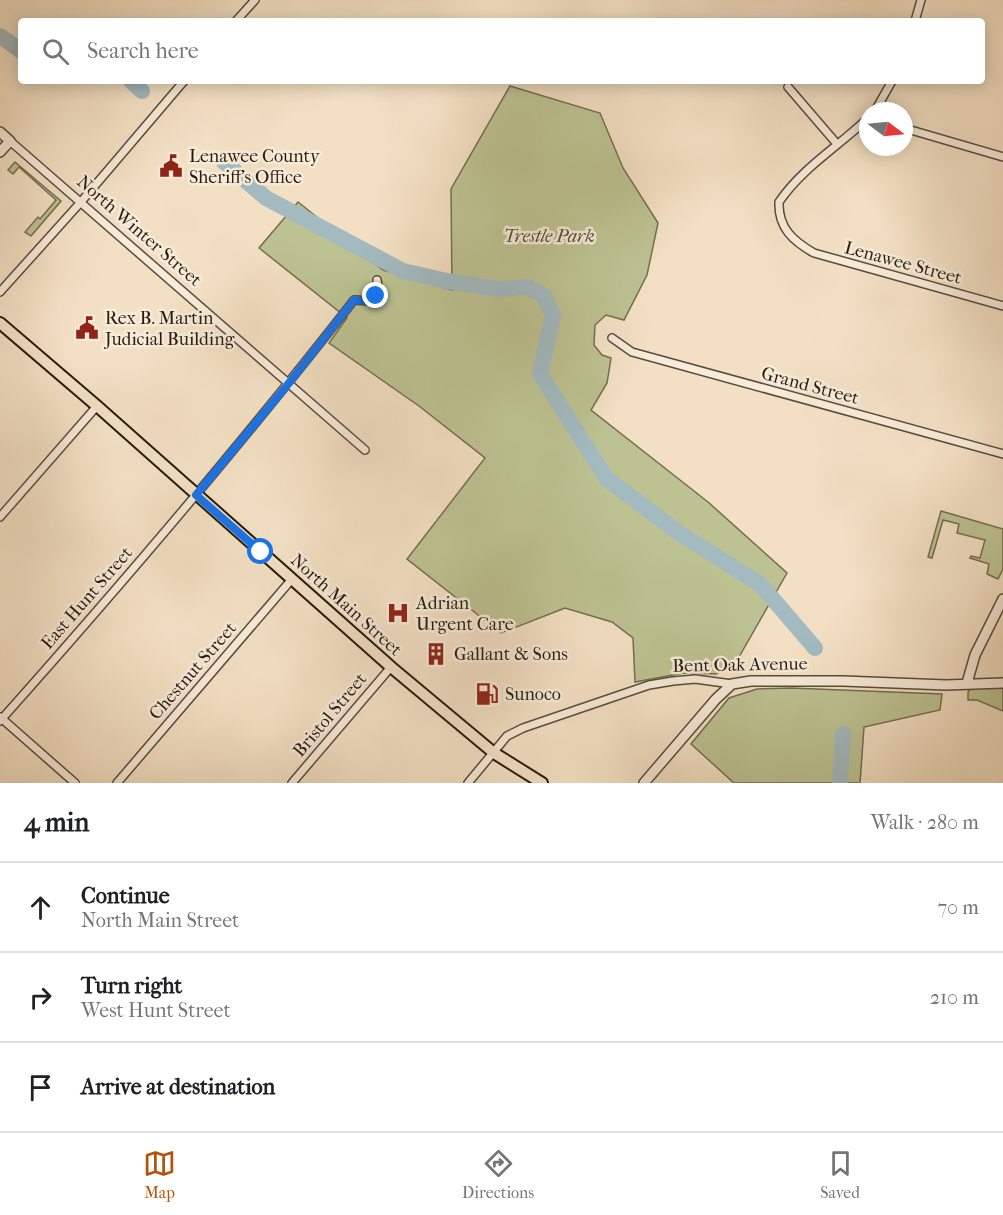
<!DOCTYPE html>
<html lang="en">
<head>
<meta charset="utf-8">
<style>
	:root { --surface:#fff; --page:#f6f6f6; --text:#202124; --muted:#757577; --line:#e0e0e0; --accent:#b45309 }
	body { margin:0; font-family:"IM FELL French Canon",serif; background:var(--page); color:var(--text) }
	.compass { position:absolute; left:859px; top:102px; width:54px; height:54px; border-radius:50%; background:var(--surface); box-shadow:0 3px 15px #0003; rotate:106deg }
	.stop { position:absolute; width:18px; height:18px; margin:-14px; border:4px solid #1a73e8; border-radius:50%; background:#fff }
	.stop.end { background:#1a73e8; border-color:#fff; box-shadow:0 2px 6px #0008 }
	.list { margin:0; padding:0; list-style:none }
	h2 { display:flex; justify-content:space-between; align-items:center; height:78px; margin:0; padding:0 24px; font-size:26px }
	h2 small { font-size:20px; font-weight:400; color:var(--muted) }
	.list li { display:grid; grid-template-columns:39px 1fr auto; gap:18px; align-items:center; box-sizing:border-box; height:90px; padding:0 24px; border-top:2px solid var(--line) }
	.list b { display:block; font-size:22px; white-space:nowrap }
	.list p { margin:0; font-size:20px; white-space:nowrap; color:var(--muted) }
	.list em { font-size:20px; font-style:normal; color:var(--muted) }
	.icon { flex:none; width:33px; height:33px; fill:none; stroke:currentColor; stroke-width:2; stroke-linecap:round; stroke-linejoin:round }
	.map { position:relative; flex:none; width:1003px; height:783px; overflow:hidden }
	.search { position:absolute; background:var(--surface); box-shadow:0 3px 15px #0003; left:18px; right:18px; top:18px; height:66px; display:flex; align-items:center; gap:15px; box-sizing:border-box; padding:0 21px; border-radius:6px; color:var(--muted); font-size:22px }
	.sheet { height:348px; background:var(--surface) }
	nav { display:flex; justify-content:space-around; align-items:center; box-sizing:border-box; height:84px; border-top:2px solid var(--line); background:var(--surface); font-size:16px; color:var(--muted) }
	nav a { display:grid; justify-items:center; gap:3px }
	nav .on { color:var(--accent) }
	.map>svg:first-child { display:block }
	.green { fill:#bdc292; stroke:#726e50; stroke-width:1.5 }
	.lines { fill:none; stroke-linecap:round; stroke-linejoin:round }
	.river { stroke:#a2bac0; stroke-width:16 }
	.minor-casing { stroke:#594c3c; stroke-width:10 }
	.tertiary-casing { stroke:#594c3c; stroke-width:12 }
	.primary-casing { stroke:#261a0e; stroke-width:14 }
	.minor { stroke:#f7ebd9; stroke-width:7 }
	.tertiary { stroke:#f7ebd9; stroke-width:9 }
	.primary { stroke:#f3e0c4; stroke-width:10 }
	.route { stroke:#1a73e8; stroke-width:8 }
	.labels { text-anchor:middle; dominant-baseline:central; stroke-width:5; stroke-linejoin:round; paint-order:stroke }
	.poi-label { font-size:18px; fill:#261a0e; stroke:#f7ebd9; text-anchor:start }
	.street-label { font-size:18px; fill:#261a0e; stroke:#f7ebd9 }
	.park-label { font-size:18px; font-style:italic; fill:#534c36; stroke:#f7ebd9 }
</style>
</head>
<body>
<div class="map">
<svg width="1003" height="783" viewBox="0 0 1003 783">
	<rect width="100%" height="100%" fill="#f3e0c4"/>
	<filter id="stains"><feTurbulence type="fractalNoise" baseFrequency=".00333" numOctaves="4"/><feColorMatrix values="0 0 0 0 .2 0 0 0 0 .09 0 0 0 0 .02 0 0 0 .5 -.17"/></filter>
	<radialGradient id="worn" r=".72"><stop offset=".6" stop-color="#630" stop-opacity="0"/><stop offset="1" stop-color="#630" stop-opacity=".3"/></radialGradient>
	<path class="green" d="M510 86 600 113 623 168 658 223 647 275 624 320 606 315 595 325 594 345 602 355 611 358 607 383 591 410 708 502 787 573 735 664 716 674 684 673 635 682 633 638 612 622 565 608 501 633 407 559 485 458 419 406 329 343 347 318 259 248 298 202 383 270 452 290 451 189Z
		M15 162 61 201 31 236 25 232 38 217 40 219 56 200 19 167 13 174 8 170Z
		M941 511 1003 529V569L998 579 987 574 989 564 970 558 971 556 980 558 985 540 957 533 959 524 943 520 932 558 928 557Z
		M791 688 942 694 940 710 864 727 860 783H734L691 744 729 698 757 689Z
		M971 688H1003V711L977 700H968V692Z"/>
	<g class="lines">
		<path class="river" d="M0 36 21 51
			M131 81 142 91
			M224 162 266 198 403 271 447 281 498 289 528 287 544 296 553 315 540 374 607 479 679 533 760 584 815 648
			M840 783 843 734"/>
		<g class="minor-casing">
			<path id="minor" d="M236 21 255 0
				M915 21 921 0
				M788 87 837 144
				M875 111 892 81
				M868 118C838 147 803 167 779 202 778 228 793 241 814 253L1003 306
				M904 128 1003 157
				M10 141 365 450
				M0 292 80 203 184 81
				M612 338 632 352 1003 454
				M0 517 97 406
				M0 717 75 783
				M0 721C122 584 241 445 354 300L370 301C378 294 379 290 377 280
				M117 783 292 579
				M292 783 391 667
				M468 783 507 736 523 728 649 685 673 681 695 679 732 684"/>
		</g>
		<g class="tertiary-casing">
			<path id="tertiary" d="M0 132 10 141 0 152
				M967 683 975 655 1003 599
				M644 783 716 699 732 684 751 681H843L946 685 1003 683"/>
		</g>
		<g class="primary-casing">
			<path id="primary" d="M0 323 97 406 391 667 494 753 542 783"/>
		</g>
		<use href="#minor" class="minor"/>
		<use href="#tertiary" class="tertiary"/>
		<use href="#primary" class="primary"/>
	</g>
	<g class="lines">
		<path class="route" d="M261 552 196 495 289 383 354 300 370 301 376 296"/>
	</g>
	<defs>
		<g id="civic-bare" transform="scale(1.8)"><path d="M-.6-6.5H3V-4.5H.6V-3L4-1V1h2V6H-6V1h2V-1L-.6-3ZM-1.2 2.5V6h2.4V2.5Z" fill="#8f2418" stroke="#f7ebd9" stroke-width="2.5" paint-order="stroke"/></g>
		<g id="hospital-bare" transform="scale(1.8)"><path d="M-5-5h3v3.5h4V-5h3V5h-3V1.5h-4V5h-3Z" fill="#8f2418" stroke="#f7ebd9" stroke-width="2.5" paint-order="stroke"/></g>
		<g id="building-bare" transform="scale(1.8)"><path d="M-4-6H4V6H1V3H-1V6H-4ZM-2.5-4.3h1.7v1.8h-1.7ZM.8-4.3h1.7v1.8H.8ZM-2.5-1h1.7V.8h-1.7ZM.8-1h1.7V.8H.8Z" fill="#8f2418" stroke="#f7ebd9" stroke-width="2.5" paint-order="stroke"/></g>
		<g id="fuel-bare" transform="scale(1.8)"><path d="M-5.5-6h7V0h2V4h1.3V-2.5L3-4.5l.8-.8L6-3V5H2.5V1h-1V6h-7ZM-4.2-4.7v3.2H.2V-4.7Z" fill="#8f2418" stroke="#f7ebd9" stroke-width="2.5" paint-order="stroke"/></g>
	</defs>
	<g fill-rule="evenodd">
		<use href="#civic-bare" x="171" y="166"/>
		<use href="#civic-bare" x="87" y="328"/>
		<use href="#hospital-bare" x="398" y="613"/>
		<use href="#building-bare" x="436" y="654"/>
		<use href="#fuel-bare" x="487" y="694"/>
	</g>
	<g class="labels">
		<g class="poi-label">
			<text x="189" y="156">Lenawee County<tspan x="189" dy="21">Sheriff's Office</tspan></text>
			<text x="105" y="318">Rex B. Martin<tspan x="105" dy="21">Judicial Building</tspan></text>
			<text x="416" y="603">Adrian<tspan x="416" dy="21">Urgent Care</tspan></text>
			<text x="454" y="654">Gallant &amp; Sons</text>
			<text x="505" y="694">Sunoco</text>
		</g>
		<g class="street-label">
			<text transform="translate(139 231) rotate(41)">North Winter Street</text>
			<text transform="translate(903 263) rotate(15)">Lenawee Street</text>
			<text transform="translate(810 386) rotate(15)">Grand Street</text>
			<text transform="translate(87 598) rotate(-49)">East Hunt Street</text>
			<text transform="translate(346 605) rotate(42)">North Main Street</text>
			<text transform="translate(740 665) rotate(-1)">Bent Oak Avenue</text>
			<text transform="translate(193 671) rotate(-49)">Chestnut Street</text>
			<text transform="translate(330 715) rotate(-50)">Bristol Street</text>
		</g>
		<g class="park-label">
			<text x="549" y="236">Trestle Park</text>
		</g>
	</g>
	<rect width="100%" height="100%" filter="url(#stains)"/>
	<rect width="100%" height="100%" fill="url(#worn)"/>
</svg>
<svg class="compass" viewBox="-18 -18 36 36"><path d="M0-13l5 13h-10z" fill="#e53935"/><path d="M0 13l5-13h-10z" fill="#757577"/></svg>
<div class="stop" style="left:261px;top:552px"></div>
<div class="stop end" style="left:376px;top:296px"></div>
<div class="search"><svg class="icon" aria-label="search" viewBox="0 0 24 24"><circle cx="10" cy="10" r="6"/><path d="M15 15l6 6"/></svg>Search here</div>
</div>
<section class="sheet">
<h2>4 min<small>Walk · 280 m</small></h2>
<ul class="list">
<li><svg class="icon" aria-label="ahead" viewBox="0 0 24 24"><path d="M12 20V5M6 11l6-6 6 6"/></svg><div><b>Continue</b><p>North Main Street</p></div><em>70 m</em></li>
<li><svg class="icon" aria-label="right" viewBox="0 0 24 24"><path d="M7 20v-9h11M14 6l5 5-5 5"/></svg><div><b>Turn right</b><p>West Hunt Street</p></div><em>210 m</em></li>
<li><svg class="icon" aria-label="arrive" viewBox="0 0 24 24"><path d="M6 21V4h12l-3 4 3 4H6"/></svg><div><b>Arrive at destination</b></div></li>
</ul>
</section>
<nav>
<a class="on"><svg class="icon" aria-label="map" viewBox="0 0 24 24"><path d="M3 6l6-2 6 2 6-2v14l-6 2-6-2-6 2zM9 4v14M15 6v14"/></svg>Map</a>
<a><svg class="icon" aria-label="directions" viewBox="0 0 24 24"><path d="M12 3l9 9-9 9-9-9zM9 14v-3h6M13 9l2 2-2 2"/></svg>Directions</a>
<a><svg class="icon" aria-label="saved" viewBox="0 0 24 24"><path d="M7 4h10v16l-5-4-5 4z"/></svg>Saved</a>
</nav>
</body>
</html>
